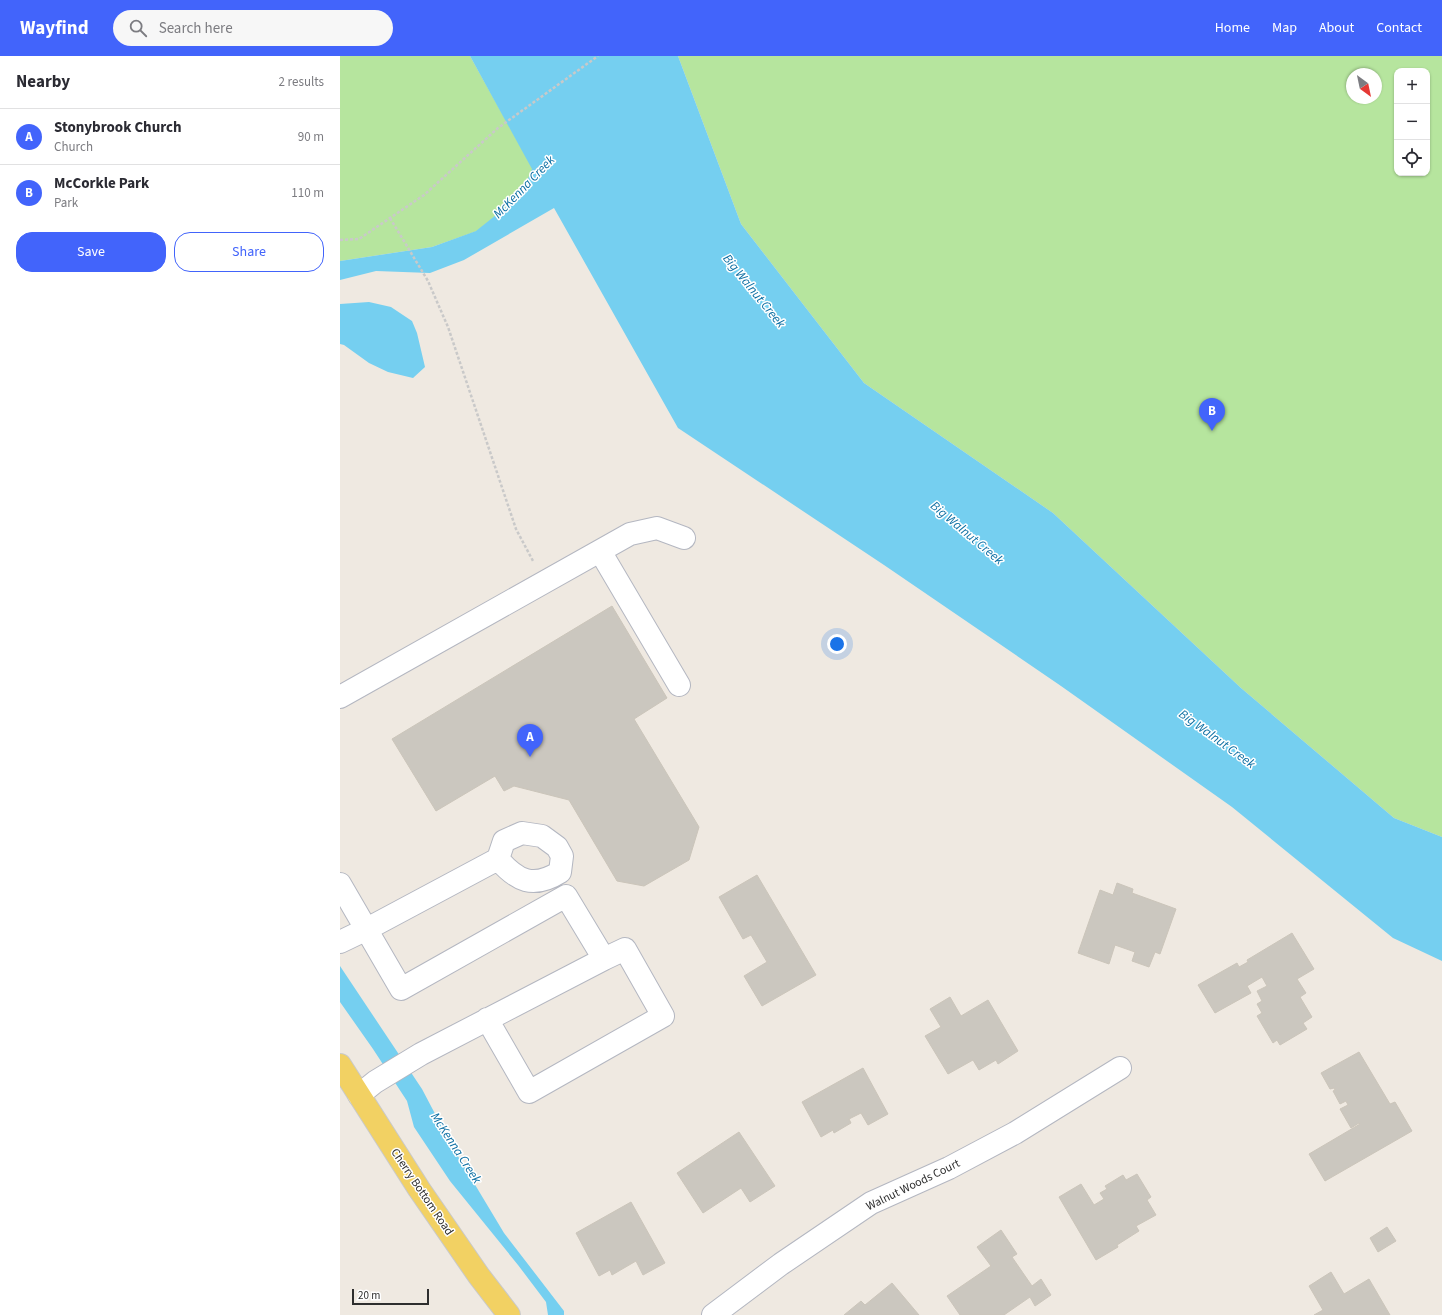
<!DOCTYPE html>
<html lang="en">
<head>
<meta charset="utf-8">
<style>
	:root { --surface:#fff; --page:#f7f7f7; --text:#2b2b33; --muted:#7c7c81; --line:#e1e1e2; --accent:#4264fb }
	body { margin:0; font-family:"Source Sans 3",sans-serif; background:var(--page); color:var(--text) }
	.controls { position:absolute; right:12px; top:12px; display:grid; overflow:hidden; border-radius:8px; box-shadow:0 1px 3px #0004 }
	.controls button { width:36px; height:36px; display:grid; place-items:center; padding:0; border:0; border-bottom:1px solid var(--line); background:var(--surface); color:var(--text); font:20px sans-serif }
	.compass { position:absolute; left:1006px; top:12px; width:36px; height:36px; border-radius:50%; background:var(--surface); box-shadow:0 1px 3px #0004; rotate:147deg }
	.scale { position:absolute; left:12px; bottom:10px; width:77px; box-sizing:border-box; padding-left:4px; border:2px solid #2e2e2e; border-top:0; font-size:11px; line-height:14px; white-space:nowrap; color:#2e2e2e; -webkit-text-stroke:3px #fff; paint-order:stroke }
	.you { position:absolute; left:497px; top:588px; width:14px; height:14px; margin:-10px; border:3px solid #fff; border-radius:50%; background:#1a73e8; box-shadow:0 0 0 6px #1a73e833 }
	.badge { display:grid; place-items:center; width:26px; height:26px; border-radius:50%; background:var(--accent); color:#fff; font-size:13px; font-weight:700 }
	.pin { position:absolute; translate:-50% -33px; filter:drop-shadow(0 1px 2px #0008) }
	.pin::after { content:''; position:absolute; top:21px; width:14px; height:12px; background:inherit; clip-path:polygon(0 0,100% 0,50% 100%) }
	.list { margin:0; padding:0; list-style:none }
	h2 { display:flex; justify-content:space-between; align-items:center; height:52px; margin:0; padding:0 16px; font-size:17px }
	h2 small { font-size:13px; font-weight:400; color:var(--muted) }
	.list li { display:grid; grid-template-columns:26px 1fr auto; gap:12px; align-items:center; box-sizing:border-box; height:56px; padding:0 16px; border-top:1px solid var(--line) }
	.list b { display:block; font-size:15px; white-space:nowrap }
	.list p { margin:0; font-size:13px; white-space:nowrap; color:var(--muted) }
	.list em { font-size:13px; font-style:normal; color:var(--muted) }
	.actions { display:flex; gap:8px; padding:12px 16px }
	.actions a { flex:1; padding:9px 0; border:1px solid var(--accent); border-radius:16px; text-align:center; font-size:14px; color:var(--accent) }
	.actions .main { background:var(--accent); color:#fff }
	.icon { flex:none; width:22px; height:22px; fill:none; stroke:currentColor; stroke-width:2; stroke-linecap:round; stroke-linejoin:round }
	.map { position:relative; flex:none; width:1102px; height:1259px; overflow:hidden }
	header { display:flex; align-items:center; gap:24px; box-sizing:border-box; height:56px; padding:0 20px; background:var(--accent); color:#fff }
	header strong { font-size:19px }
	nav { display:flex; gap:22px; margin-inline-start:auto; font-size:14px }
	.search { width:280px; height:36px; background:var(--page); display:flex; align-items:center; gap:10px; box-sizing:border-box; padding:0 14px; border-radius:22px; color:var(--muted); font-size:15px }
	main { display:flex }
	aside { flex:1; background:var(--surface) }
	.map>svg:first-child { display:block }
	.green { fill:#b6e59e; fill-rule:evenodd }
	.water { fill:#75cff0 }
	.building { fill:#cbc7bf; stroke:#cbc5ba }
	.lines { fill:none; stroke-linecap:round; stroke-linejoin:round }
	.minor-casing { stroke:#b4b7c1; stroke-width:24 }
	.major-casing { stroke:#c9c9c9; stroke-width:24 }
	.path { stroke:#c9c9c9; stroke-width:2.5; stroke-dasharray:3 2; stroke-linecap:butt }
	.minor { stroke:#fff; stroke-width:22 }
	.major { stroke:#f2d163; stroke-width:22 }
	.labels { text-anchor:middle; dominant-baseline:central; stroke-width:3; stroke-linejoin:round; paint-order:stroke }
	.street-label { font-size:12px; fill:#2e2e2e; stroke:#fff }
	.water-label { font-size:13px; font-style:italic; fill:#0d6fa3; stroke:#fff }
</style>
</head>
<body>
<header>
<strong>Wayfind</strong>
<div class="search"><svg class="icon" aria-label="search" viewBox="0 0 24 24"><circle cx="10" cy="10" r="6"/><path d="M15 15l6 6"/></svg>Search here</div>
<nav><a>Home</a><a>Map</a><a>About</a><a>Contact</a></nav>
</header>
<main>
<aside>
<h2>Nearby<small>2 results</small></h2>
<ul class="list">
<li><span class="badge">A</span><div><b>Stonybrook Church</b><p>Church</p></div><em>90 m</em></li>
<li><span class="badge">B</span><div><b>McCorkle Park</b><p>Park</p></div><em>110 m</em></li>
</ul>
<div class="actions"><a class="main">Save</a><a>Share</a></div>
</aside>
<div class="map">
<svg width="1102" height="1259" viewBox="0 0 1102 1259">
	<rect width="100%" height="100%" fill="#efe9e1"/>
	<path class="green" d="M0 0H130L193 113 181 139 137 175 92 191 0 205Z
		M338 0H1102V781L1054 762 901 632 713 457 524 327 401 168ZM1057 15H1087V117H1057ZM1012 18H1036V42H1012Z"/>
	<path class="water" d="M130 0H338L401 168 524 327 713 457 901 632 1054 762 1102 781V905L1053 882 892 751 721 630 544 509 338 372 214 152 124 204 90 217 36 215 0 224V205L92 191 136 175 181 139 192 113Z
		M29 246 51 251 72 265 77 277 85 311 73 322 48 316 29 307 4 289 0 288V248Z
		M0 910 82 1033 113 1092 164 1177 224 1255V1259H208L206 1246 178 1209 110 1125 74 1071 67 1045 33 993 0 946Z"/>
	<path class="building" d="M272 550 327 642 294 663 359 771 349 804 304 830 277 825 229 744 174 730 164 735 155 720 96 755 52 683Z
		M417 819 476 919 422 950 404 920 427 906 411 879 403 883 379 841Z
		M777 827 793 833 792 837 836 853 820 898 815 896 809 911 792 905 795 896 775 889 769 908 738 897 760 834 773 839Z
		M952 877 974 913 957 923 966 937 960 941 972 961 963 967 967 973 940 989 937 984 933 987 917 960 922 957 917 948 922 945 917 935 927 930 922 921 907 930 911 937 875 957 858 929 897 907 899 911 908 906 907 904Z
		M610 941 621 960 648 944 678 995 658 1008 656 1004 639 1014 633 1004 608 1018 585 980 601 971 590 953Z
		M1019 996 1050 1048 1055 1046 1072 1075 985 1125 969 1098 1020 1068 1019 1067 1011 1072 1000 1053 1008 1049 1006 1045 1000 1048 993 1035 995 1034 994 1032 990 1033 981 1017Z
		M523 1012 548 1058 528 1069 521 1057 509 1063 511 1067 494 1077 493 1074 481 1081 462 1046Z
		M399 1076 435 1130 410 1146 401 1132 363 1157 337 1117Z
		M797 1118 811 1141 807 1144 816 1159 796 1170 799 1175 777 1189 778 1191 756 1204 719 1141 741 1128 754 1149 764 1143 760 1137 767 1133 765 1130 783 1119 786 1124Z
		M291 1146 325 1207 303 1219 296 1205 272 1219 270 1214 259 1220 236 1177Z
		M1047 1171 1056 1185 1038 1196 1030 1182Z
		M661 1174 677 1198 672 1201 692 1230 701 1223 711 1239 695 1250 690 1241 664 1259H620L607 1240 651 1210 637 1191Z
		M991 1216 1004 1238 1029 1223 1050 1259H974L983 1254 969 1230Z
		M552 1227 579 1259H504L521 1245 525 1249Z"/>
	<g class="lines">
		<g class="minor-casing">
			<path id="minor" d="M260 495 339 629
				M0 641 290 478 317 472 344 482
				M0 828 61 933 226 840 264 903 81 998 35 1026 19 1039
				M0 886 27 873 158 803 164 785 182 777 202 780 217 791 222 800 220 816C193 833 177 825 158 803
				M147 963 189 1036 323 960 285 893 264 903
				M373 1259 441 1208 531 1147 609 1112 675 1077 780 1012"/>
		</g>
		<g class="major-casing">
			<path id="major" d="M0 1009 79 1133 139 1220 169 1259"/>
		</g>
		<path class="path" d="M50 162 88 225 108 271 176 473 193 505
			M0 184 19 183 84 139 158 72 258 0"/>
		<use href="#minor" class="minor"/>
		<use href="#major" class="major"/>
	</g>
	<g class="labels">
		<g class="street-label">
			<text transform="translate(573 1129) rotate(-26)">Walnut Woods Court</text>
			<text transform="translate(82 1136) rotate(56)">Cherry Bottom Road</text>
		</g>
		<g class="water-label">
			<text transform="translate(184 131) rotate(-46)">McKenna Creek</text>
			<text transform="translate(414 235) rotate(51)">Big Walnut Creek</text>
			<text transform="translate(627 477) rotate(40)">Big Walnut Creek</text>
			<text transform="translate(877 683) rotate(36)">Big Walnut Creek</text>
			<text transform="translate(116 1092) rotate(57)">McKenna Creek</text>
		</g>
	</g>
</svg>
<div class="controls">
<button>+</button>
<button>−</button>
<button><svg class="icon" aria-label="locate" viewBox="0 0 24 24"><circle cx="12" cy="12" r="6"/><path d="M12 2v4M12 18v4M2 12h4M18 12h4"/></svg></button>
</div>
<svg class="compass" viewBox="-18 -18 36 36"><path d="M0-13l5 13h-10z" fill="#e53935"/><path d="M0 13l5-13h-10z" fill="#7c7c81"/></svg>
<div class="scale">20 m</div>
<div class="you"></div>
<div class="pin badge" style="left:190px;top:701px">A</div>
<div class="pin badge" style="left:872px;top:375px">B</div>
</div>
</main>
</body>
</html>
